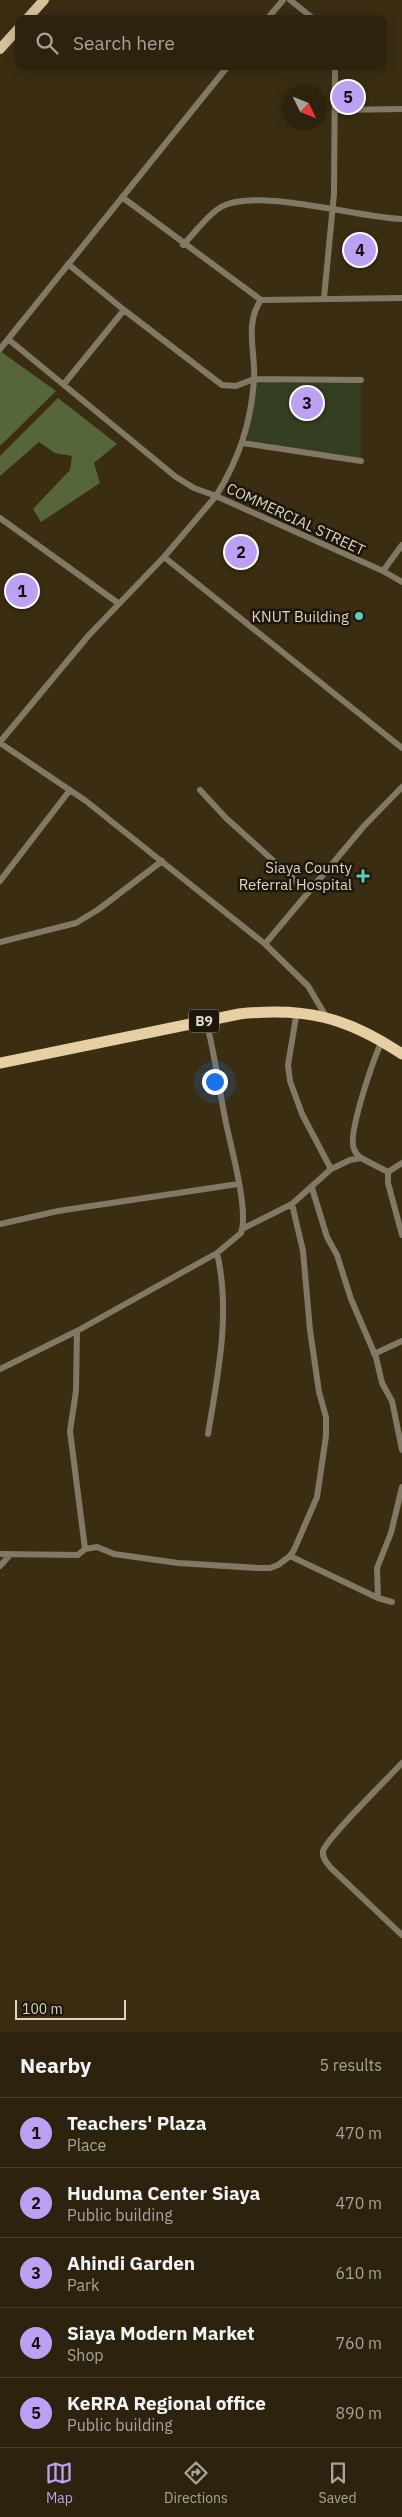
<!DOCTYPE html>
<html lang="en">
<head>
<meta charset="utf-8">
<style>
	:root { --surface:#2c220e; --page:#382f1c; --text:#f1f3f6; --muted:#a6a49e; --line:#483f2e; --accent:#bca0f2 }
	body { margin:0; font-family:"IBM Plex Sans",sans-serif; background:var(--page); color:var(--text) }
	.compass { position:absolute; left:282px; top:85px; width:45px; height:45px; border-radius:50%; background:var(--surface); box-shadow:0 2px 12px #0003; rotate:133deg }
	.scale { position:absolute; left:15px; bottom:12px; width:111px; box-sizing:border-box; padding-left:5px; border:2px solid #ddd4c5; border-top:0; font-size:14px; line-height:18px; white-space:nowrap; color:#ddd4c5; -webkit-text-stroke:4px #1c160b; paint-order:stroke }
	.you { position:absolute; left:214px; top:1081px; width:18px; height:18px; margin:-12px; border:4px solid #fff; border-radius:50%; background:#1a73e8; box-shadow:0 0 0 8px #1a73e833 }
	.badge { display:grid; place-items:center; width:32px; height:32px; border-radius:50%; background:var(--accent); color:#111; font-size:16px; font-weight:700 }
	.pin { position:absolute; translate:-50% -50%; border:2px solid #fff; box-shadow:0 1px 5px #0006 }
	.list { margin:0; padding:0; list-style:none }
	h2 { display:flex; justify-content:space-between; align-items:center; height:65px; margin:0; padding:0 20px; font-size:21px }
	h2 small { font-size:16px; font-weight:400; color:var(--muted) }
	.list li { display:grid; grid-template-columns:32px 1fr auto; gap:15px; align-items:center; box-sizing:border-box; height:70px; padding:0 20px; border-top:1px solid var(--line) }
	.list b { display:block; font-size:19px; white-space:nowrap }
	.list p { margin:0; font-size:16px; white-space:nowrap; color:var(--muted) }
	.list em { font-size:16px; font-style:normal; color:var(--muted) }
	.icon { flex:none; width:28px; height:28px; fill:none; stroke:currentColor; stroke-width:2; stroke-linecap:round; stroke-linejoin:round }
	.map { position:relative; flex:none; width:402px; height:2032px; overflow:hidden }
	.search { position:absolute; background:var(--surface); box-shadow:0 2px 12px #0003; left:15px; right:15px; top:15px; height:55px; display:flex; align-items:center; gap:12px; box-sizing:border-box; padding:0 18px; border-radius:10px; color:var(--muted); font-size:19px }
	.sheet { height:415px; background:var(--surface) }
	nav { display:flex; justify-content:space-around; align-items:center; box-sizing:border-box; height:70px; border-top:1px solid var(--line); background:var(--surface); font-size:14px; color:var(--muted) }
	nav a { display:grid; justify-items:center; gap:2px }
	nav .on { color:var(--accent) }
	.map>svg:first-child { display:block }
	.green { fill:#343e20 }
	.forest { fill:#56663a }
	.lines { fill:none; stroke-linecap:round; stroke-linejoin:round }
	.minor { stroke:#827865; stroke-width:6 }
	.primary { stroke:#d6c199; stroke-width:10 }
	.trunk { stroke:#e7cfa4; stroke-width:11 }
	.poi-dot { fill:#5bcebb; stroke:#1c160b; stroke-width:2 }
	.labels { text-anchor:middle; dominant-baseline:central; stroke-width:5; stroke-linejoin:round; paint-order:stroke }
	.shield { fill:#1c160b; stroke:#a39b8d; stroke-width:1 }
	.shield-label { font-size:14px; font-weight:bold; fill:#ddd4c5 }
	.street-label { font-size:15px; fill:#ddd4c5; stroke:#1c160b }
	.poi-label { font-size:15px; fill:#ddd4c5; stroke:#1c160b; text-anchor:end }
</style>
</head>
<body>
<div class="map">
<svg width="402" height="2032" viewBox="0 0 402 2032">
	<rect width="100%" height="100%" fill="#3a2d12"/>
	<path class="green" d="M254 379 361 380V461L247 444Z"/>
	<path class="forest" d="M0 351 56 391 0 446Z
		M58 398 117 444 94 463 100 483 41 522 33 509 70 470 72 456 55 453 39 442 0 476V456Z"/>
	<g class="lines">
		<path class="minor" d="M290 0 314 19
			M267 19 283 0
			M336 110 402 109
			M122 197 261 300
			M183 245C195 233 206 216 221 207 257 187 359 218 402 219
			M68 264 124 310 222 385 236 386 254 379 361 380
			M324 298 334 194 335 66
			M8 339 176 477 194 488 216 496C239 459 251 423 254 380 256 354 244 324 261 300L402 298
			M0 349 228 66
			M64 384 124 310
			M243 443 361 461
			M0 518 118 603
			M164 557 402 748
			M383 571 402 582
			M0 742 89 635 164 557 216 496 383 571 402 545
			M0 743 86 801 265 944
			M200 790 226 818 308 892
			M0 881 70 790
			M0 942 76 923 99 909 162 861
			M297 1011 288 1065 290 1081 302 1114 331 1169
			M327 1018 308 986 265 944 364 826 402 787
			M361 1158C358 1156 355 1152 354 1149 347 1134 374 1058 382 1041
			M388 1172 402 1163
			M312 1188 327 1237 337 1255 351 1299 376 1357 382 1383 392 1401 402 1450
			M0 1224 58 1211 238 1184
			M242 1229 292 1204 331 1169 350 1160 361 1158 388 1172V1183L402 1235
			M77 1331 76 1391 70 1431 85 1549
			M374 1354 402 1341
			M0 1369 77 1331 217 1253 241 1233C249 1210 231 1148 226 1123 219 1089 215 1054 206 1021
			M208 1434C218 1374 231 1313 217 1253
			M0 1554 78 1555 85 1549 97 1547 114 1554 178 1563 258 1568H270L278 1565 290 1556 294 1550 317 1497 326 1436V1417L319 1392 310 1330 303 1251 292 1204
			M290 1556 378 1598 392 1602
			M0 1566 10 1555
			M378 1598 377 1568 391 1533 402 1487
			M402 1763C390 1776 326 1839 323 1851 322 1858 327 1863 331 1868L402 1935"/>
		<path class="primary" d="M27 19 44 0
			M0 49 19 28"/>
		<path class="trunk" d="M0 1063 239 1014C306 1007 346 1017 402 1054"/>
	</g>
	<g class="poi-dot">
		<circle cx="359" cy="616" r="5"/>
		<path d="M360.5 868.5h5v5h5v5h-5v5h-5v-5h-5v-5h5z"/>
	</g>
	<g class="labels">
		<rect class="shield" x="189" y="1009.5" width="30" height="23" rx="4"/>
		<g class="shield-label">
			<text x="204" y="1021">B9</text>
		</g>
		<g class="street-label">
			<text transform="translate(296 519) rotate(25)">COMMERCIAL STREET</text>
		</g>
		<g class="poi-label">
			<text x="349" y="616">KNUT Building</text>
			<text x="352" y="867">Siaya County<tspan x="352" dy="17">Referral Hospital</tspan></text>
		</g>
	</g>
</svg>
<svg class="compass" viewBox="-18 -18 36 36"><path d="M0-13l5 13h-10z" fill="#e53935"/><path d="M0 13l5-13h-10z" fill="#a6a49e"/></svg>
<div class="scale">100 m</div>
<div class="you"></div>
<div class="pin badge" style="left:22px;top:591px">1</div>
<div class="pin badge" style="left:241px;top:552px">2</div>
<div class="pin badge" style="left:307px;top:403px">3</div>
<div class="pin badge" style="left:360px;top:250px">4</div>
<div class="pin badge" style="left:348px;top:97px">5</div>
<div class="search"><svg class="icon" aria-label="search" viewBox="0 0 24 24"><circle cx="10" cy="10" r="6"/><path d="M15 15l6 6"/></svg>Search here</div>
</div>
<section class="sheet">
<h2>Nearby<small>5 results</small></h2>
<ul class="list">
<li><span class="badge">1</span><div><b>Teachers' Plaza</b><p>Place</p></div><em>470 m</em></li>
<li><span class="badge">2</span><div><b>Huduma Center Siaya</b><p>Public building</p></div><em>470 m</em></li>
<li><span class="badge">3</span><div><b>Ahindi Garden</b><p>Park</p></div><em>610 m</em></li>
<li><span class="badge">4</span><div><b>Siaya Modern Market</b><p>Shop</p></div><em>760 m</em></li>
<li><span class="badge">5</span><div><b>KeRRA Regional office</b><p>Public building</p></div><em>890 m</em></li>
</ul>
</section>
<nav>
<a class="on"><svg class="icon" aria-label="map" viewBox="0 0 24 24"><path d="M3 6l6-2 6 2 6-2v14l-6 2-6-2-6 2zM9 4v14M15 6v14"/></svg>Map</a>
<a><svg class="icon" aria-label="directions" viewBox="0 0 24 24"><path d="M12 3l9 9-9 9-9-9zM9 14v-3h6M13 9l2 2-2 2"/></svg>Directions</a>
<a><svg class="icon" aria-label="saved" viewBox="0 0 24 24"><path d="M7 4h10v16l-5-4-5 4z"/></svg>Saved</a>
</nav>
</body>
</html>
